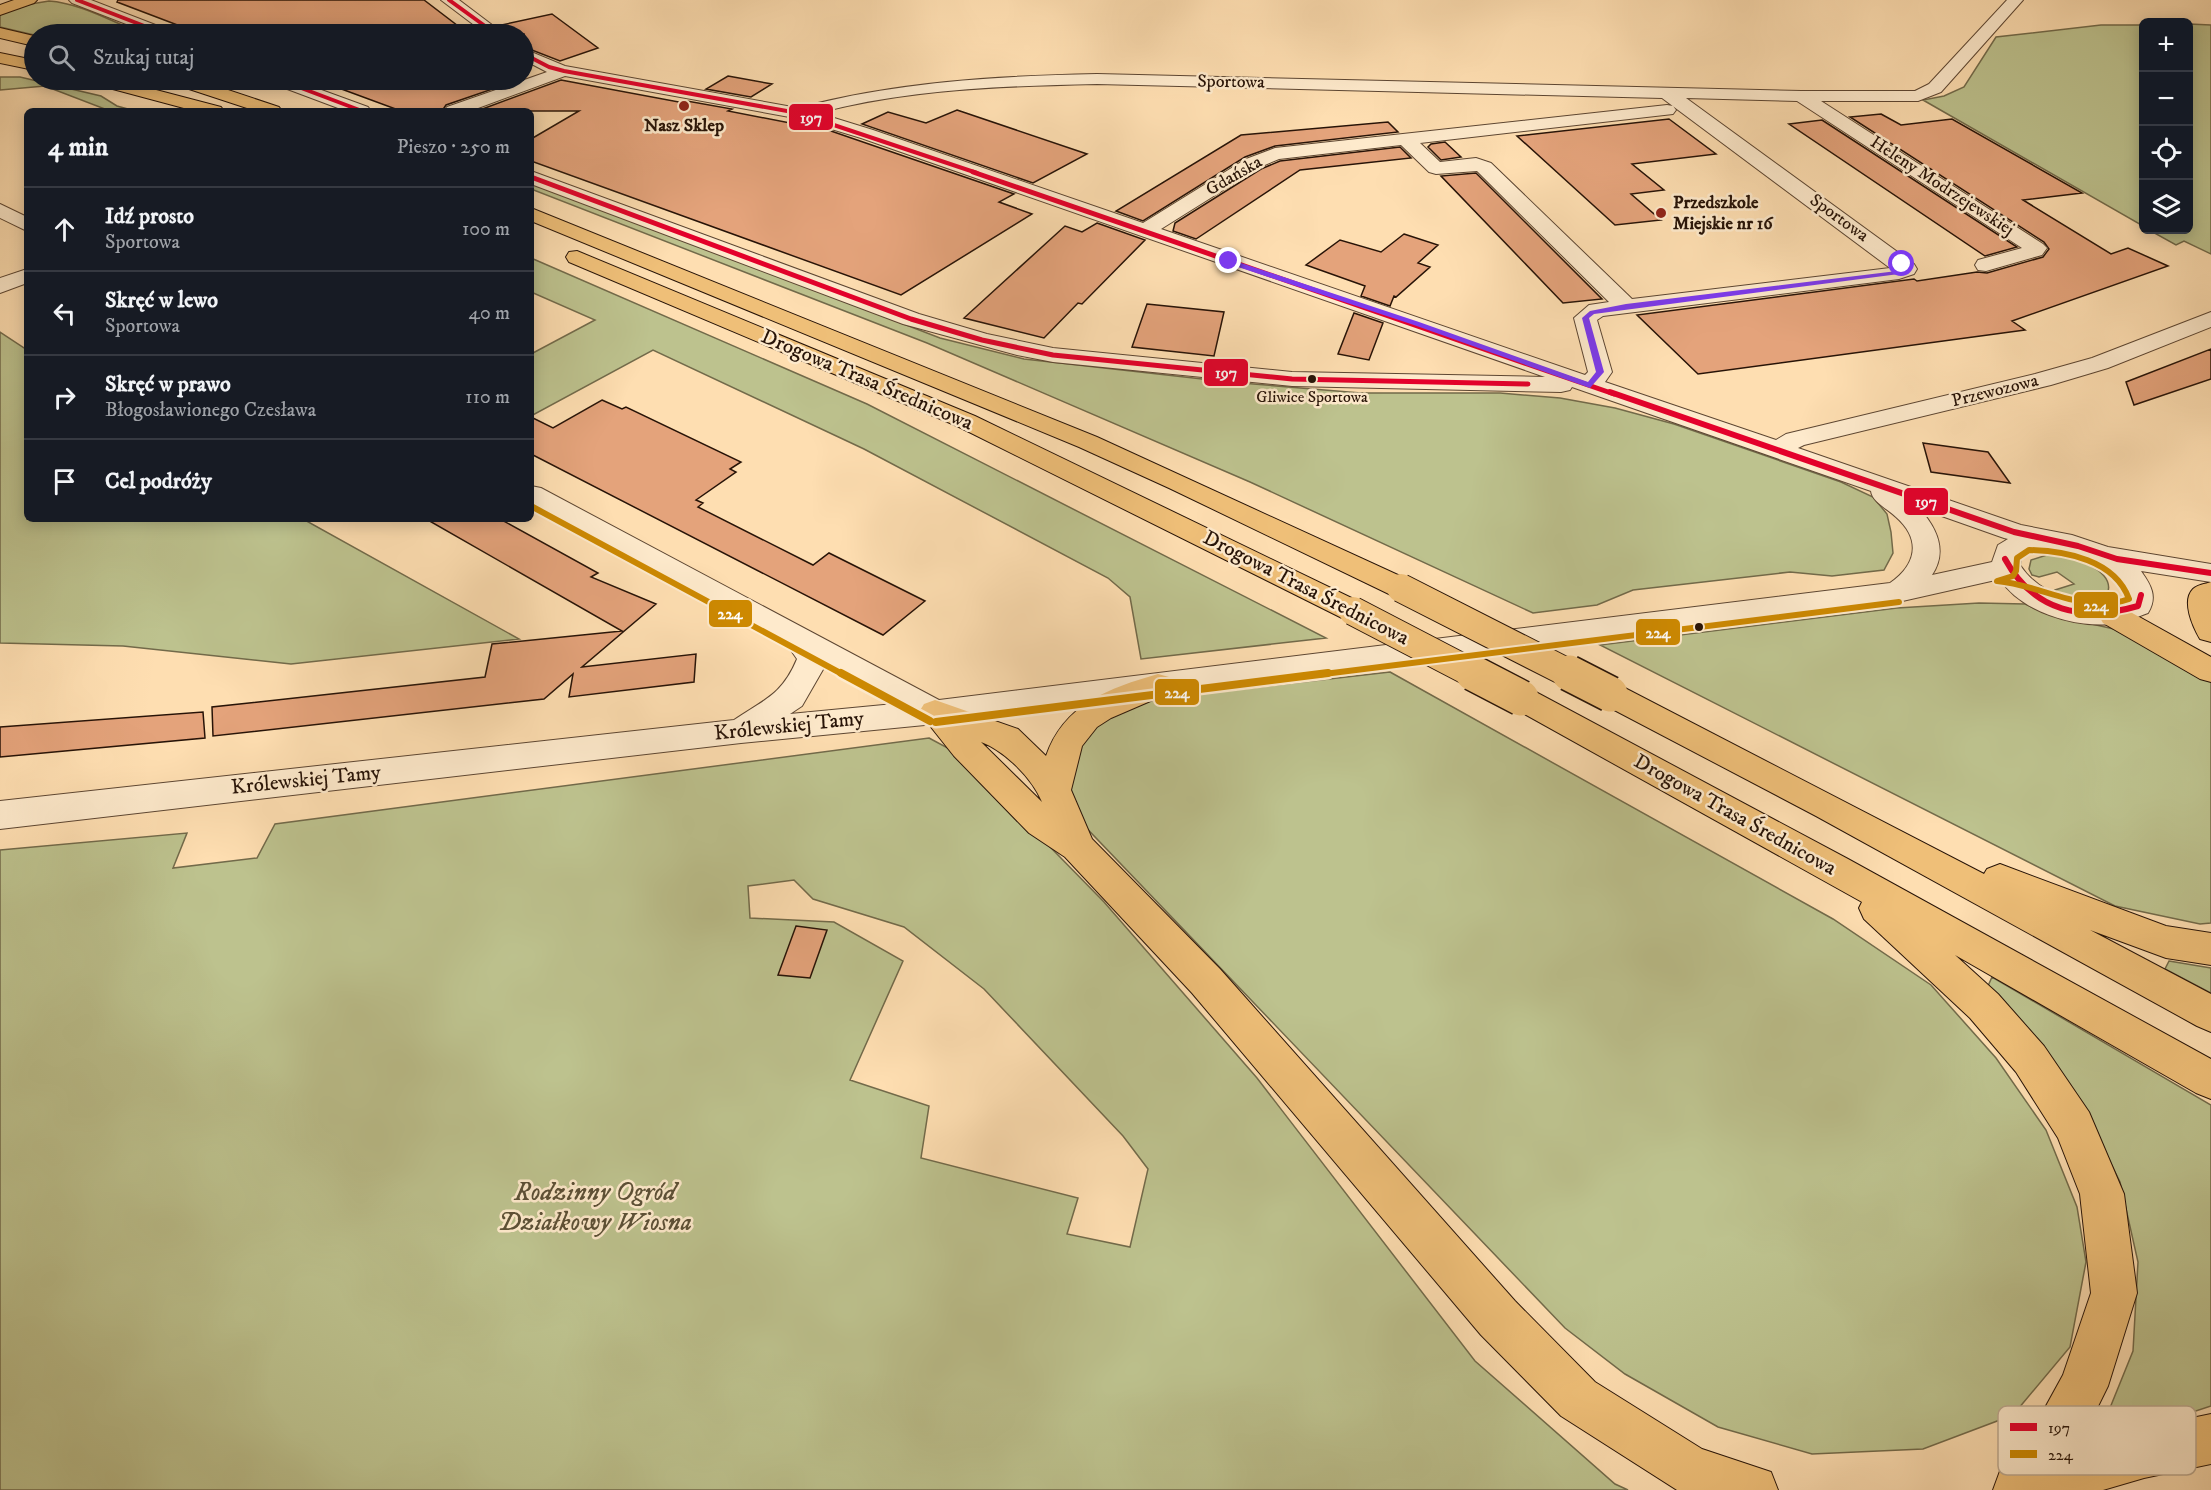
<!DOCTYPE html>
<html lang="pl">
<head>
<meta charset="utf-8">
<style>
	:root { --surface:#171b24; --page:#20242c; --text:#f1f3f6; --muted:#9ea1a6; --line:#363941 }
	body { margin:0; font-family:"IM FELL DW Pica",serif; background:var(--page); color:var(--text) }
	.controls { position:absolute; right:18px; top:18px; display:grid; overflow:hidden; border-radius:9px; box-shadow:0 3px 15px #0003 }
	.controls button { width:54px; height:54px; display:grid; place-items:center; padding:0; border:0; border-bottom:2px solid var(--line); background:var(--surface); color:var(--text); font:30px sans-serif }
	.stop { position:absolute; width:18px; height:18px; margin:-14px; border:4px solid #7c3aed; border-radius:50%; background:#fff }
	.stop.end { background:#7c3aed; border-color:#fff; box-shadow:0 2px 6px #0008 }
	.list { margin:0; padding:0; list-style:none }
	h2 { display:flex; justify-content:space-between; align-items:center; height:78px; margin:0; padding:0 24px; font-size:26px }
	h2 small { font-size:20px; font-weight:400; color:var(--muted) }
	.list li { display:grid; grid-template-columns:39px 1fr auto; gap:18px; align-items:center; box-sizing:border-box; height:84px; padding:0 24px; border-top:2px solid var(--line) }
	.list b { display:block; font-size:22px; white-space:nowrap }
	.list p { margin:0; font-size:20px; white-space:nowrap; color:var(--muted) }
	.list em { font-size:20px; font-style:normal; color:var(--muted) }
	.icon { flex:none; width:33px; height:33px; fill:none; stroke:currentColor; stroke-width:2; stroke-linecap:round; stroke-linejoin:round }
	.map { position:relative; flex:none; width:2211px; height:1490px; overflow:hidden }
	.search { position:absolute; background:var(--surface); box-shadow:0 3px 15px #0003; left:24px; top:24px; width:510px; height:66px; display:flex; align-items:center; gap:15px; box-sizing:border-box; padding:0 21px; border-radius:33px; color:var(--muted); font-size:22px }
	.panel { position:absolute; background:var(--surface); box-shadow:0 3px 15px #0003; left:24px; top:108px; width:510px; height:414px; border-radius:9px }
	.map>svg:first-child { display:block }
	.green { fill:#bdc28e; stroke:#726a4a; stroke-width:1.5; fill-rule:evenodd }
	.building { fill:#e4a37b; stroke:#271307; stroke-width:1.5 }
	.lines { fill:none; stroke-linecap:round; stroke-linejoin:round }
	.minor-casing { stroke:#5d4632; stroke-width:2 }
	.major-casing { stroke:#271307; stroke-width:2 }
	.minor { fill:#feeacc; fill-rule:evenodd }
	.major { fill:#efbf78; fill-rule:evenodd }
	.major-bridge-far1-casing { stroke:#271307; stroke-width:30; stroke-linecap:butt }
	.major-bridge-casing { stroke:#271307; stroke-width:38; stroke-linecap:butt }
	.major-bridge-far1 { stroke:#efbf78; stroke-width:28 }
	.major-bridge { stroke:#efbf78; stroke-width:35 }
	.bus-1-far2-casing { stroke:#feeacc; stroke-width:6 }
	.bus-1-far1-casing { stroke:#feeacc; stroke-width:8 }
	.bus-1-casing { stroke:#feeacc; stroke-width:10 }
	.bus-2-far1-casing { stroke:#feeacc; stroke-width:10 }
	.bus-2-casing { stroke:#feeacc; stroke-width:13 }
	.bus-1-far2 { stroke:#e4002b; stroke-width:4 }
	.bus-1-far1 { stroke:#e4002b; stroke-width:5 }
	.bus-1 { stroke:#e4002b; stroke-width:6 }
	.bus-2-far1 { stroke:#cd8901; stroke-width:6 }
	.bus-2 { stroke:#cd8901; stroke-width:8 }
	.route { fill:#7c3aed }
	.poi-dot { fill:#8f2418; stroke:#feeacc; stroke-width:2 }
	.bus-dot { fill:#271307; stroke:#feeacc; stroke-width:2 }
	.labels { text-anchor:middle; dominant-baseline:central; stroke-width:5; stroke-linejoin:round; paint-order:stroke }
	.far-bus-label { font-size:16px; fill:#271307; stroke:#feeacc }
	.far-street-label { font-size:18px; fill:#271307; stroke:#feeacc }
	.far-poi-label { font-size:18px; font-weight:bold; fill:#271307; stroke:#feeacc }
	.street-label { font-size:21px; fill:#271307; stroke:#feeacc }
	.near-park-label { font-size:26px; font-style:italic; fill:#5c5036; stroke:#feeacc }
	.key { fill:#feeacc; stroke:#beaa91; stroke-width:1.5 }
	.key-label { font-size:16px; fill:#271307 }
	.line-badge { stroke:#feeacc; stroke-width:2 }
	.badge-label { font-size:16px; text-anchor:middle; font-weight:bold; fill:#fff }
</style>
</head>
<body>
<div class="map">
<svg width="2211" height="1490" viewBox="0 0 2211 1490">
	<rect width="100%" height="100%" fill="#fedeb1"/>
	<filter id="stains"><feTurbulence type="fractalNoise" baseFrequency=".00333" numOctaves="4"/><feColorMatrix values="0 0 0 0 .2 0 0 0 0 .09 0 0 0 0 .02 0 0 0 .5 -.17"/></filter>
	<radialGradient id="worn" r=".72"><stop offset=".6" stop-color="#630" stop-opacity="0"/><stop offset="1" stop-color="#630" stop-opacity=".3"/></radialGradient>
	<path class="green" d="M49 1C78 3 107 19 134 30L128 32 132 34 34 35 0 27V14L31 4Z
		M2189 24 2211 25V254L2184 241 2176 245 2149 230H2188Z
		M2101 25H2143V226L1923 100 1944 96 1964 87 1996 37Z
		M0 77H20L101 96 117 106 135 111H110L45 86 0 90Z
		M531 181 940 338 1024 359 1229 382 1361 393H1500L1560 398 1615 408 1674 424 1841 482 1873 497 1887 514 1891 532 1893 553 1884 570 1832 576 1790 572 1633 590 1597 605 1533 613 1250 482 927 343 531 189Z
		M531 258 867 404 1326 638 1141 659 1130 597 1108 578 864 449 653 350 531 416V354L595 320 531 292Z
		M0 332 27 350V519H303L519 639 291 664 123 646 0 643Z
		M2050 554C2068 555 2118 569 2107 595 2091 604 2074 599 2057 594L2055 590 2074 584 2057 572 2039 577 2032 575 2029 569 2031 560Z
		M1979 603 2025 604 2047 614 2123 631 2211 679V923L2200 924 2115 906 1600 645 1897 608Z
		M1390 672 1833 919 1931 985 1996 1058 2046 1130 2077 1207 2086 1262 2070 1347 2013 1415 1923 1449 1812 1454 1718 1427 1625 1374 1565 1328 1075 816 1068 791 1075 742 1101 721 1153 699Z
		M929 738 959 754 1104 902 1257 1078 1475 1361 1615 1484 1628 1490H0V850L187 833 173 868 257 858 275 824ZM794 880 813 899 904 927 984 989 1123 1136 1148 1169 1130 1247 1067 1234 1078 1198 921 1158 929 1106 850 1080 903 961 834 922 750 918 748 886Z
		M2169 961 2211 968V993L2165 969Z
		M1992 977 2211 1105V1406L2117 1437 2101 1430 2133 1351 2138 1262 2120 1182 2087 1115 1988 986Z"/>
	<path class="building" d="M118 0H424L466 32 477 30 483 34H201L117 2Z
		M552 14 598 48 560 61 524 47V34H506L497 26Z
		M728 76 772 84 751 97 706 89Z
		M317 80H519L446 105 442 111H401Z
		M561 80 684 103 687 101 732 109 728 111 831 131 1014 194 999 202 1032 214 901 295 531 161V139L579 111H477Z
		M957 110 1087 154 1033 183 862 124 888 112 926 123Z
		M1881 114 1901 125 1952 119 2082 193 2023 200 2111 254 2128 248 2168 266 2012 321 2025 330 1698 374 1637 315 1914 279 1917 281 1977 272 1987 273 2043 257 2049 249 2044 242 1850 117Z
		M1669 119 1716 154 1632 164 1664 190 1631 194 1661 220 1615 225 1517 136Z
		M1822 120 2017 247 1985 256 1789 124Z
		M1388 122 1398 132 1275 146 1245 157 1143 221 1116 211 1241 135Z
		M1445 142 1461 157 1441 160 1428 147 1431 144Z
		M1400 147 1411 158 1300 170 1196 239 1173 231 1175 223 1261 169 1280 161Z
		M1476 173 1602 299 1563 303 1441 176Z
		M1097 223 1145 240 1082 304 1078 303 1044 338 964 318 1065 226 1082 232Z
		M1404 234 1438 245 1418 263 1430 267 1396 297 1394 296 1390 306 1361 296 1365 286 1306 265 1340 240 1381 252Z
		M1147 304 1224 312 1214 356 1132 347Z
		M1354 313 1383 323 1369 360 1338 354Z
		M2211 349V379L2134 405 2126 382Z
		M602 400 622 409 626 407 741 462 730 469 736 472 696 500 703 503 698 507 813 565 829 553 925 601 883 635 531 454V417L553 428Z
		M1923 443 1988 452 2010 483 1931 472Z
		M426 519H500L598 573 591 577 656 604 582 667 696 654 694 682 569 697 573 674 544 699 213 736 212 707 485 677 492 644 622 631Z
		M203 712 205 738 0 757V727Z
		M796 926 827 930 810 978 778 975Z"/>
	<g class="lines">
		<g class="minor-casing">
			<path id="minor" d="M69 0H91L171 31 173 34H152L72 3Z
				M441 0H459L504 34H486Z
				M2007 0H2023L1941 92 1918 101H1821L2043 244 2047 248 2042 255 1986 271 1978 270 1975 265 1978 260 2022 248 1797 101 1686 98 1914 264 1917 269 1914 274 1899 279 1603 316 1597 320 1612 372 1605 382 1776 440 1786 434 2035 374 2092 358 2211 312V327L2108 368 2051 385 1804 445 1798 448 2021 525 2072 535 2108 547 2211 564V582L2141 571C2151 585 2158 597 2148 613 2137 617 2125 623 2113 624 2075 628 2021 612 2000 579L1898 602 935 724 741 743 0 829V801L734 720C765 699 782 695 797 659L788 646 531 505V486L541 488 939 700 1890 583C1916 565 1922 540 1896 517 1888 509 1872 502 1871 491L1572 387 1570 390 1561 392 1292 386 1053 362 1017 355 903 324 531 184V171L919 314 987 334 1053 348 1292 372 1545 377 861 138 795 118 565 76 470 111H444L447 107 547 72 524 60V49L565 66 798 108C896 82 996 76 1097 74L1801 91H1915L1929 84ZM1097 84 1662 98 1890 268 1632 299 1491 163 1476 158 1440 162 1420 143 1673 114 1676 110 1673 106 1667 105 1275 148 1246 159 1143 223 873 130 818 113C909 89 1003 86 1097 84ZM1401 145 1429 172 1436 174 1477 171 1609 302 1589 305 1574 318 1588 372 1585 375 1161 229 1260 167 1279 159ZM1919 508 2004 538 2008 539 1998 545 1992 562 1932 575C1948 551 1937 528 1919 508ZM2032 549C2059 549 2128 563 2124 600 2089 612 2040 596 2020 565L2022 555ZM825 666 894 704 790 714 802 706Z
				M272 80H294L368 107 371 111H346L274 84Z
				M0 204 27 217V231L0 218Z
				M27 269V283L0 293V278Z"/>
		</g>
		<g class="major-casing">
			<path id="major" d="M14 0H37L34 3 0 15V5Z
				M0 28 34 36V46L0 38Z
				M0 53 34 60V70L0 63Z
				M92 80H118L221 107 224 111H195L94 84Z
				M186 80H198L279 107 282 111H256L186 88 183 84Z
				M531 208 1097 437 1411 581 1416 588 1411 595 1401 598 1391 595 1169 488 1079 447 531 221Z
				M577 251 975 416 1364 604 1368 611 1364 618 1353 621 1342 618 957 426 569 262 566 257 569 252Z
				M2211 582V642L2200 639C2193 627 2181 601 2193 589 2197 585 2205 584 2211 582Z
				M2114 606 2125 609 2211 657V682L2200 679 2103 623 2099 616 2103 609Z
				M1158 674 1169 677 1174 685 1169 693 1111 718 1097 727 1082 746 1071 790 1092 839 1220 969 1515 1301 1595 1382 1702 1449 1771 1472 1778 1490H1677L1561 1416 1481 1335 1192 993 1065 857 1029 833 954 756 919 712 924 704 935 700 1018 729 1046 756C1064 704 1109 688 1158 674ZM981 742C1005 751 1032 778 1042 802Z
				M1610 683 1621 686 1984 874 1987 869 2000 864 2166 926 2211 933V965L2166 958 2090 930 2211 994V1032L2197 1026 1816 816 1599 702 1594 694 1599 686Z
				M1521 687 1532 690 1848 859 2211 1059V1099L2196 1093 1955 955 1998 994 2044 1046 2089 1112 2124 1194 2137 1293 2108 1386 2078 1447 2144 1428 2211 1414V1464L2144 1478 2103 1490H1993L2000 1471 2013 1466 2063 1375 2091 1293 2080 1194 2058 1138 2016 1072 1970 1018 1864 919 1859 908 1862 902 1510 706 1505 698 1510 690Z"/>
		</g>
		<use href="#minor" class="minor"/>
		<use href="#major" class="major"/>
		<g class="major-bridge-far1-casing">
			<path id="major-bridge-far1" d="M1401 588 1572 675
				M1353 611 1476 675"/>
		</g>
		<g class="major-bridge-casing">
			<path id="major-bridge" d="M1473 673 1521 698
				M1569 673 1610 694"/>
		</g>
		<use href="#major-bridge-far1" class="major-bridge-far1"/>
		<use href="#major-bridge" class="major-bridge"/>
		<g class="bus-1-far2-casing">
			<path id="bus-1-far2" d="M77 0 165 34
				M449 0 496 34
				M524 54 549 67 564 71 798 113 977 173
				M280 80 362 111"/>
		</g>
		<g class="bus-1-far1-casing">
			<path id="bus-1-far1" d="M973 172 1614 394
				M531 177 911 319 982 340 1053 355 1292 379 1528 384"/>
		</g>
		<g class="bus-1-casing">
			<path id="bus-1" d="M1610 392 2014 532 2078 546 2117 559 2211 573
				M2005 559C2034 612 2083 622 2138 606L2141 595"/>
		</g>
		<g class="bus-2-far1-casing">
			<path id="bus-2-far1" d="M531 506 844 675
				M2029 550C2066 551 2115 560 2129 599 2084 615 2042 585 1997 581L2013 576 2016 571 2017 558Z
				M1316 675 1899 602"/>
		</g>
		<g class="bus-2-casing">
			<path id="bus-2" d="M841 673 930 721
				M936 722 1328 673"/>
		</g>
		<use href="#bus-1-far2" class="bus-1-far2"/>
		<use href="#bus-1-far1" class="bus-1-far1"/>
		<use href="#bus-1" class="bus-1"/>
		<use href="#bus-2-far1" class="bus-2-far1"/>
		<use href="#bus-2" class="bus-2"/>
	</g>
	<path class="route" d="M1229 259 1419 322 1588 382 1596 372 1582 318 1590 311 1626 304 1897 271 1902 268 1899 264 1902 262 1910 269 1899 274 1594 314 1589 318 1604 372 1590 388 1414 325 1226 263Z"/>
	<g class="poi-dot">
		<circle cx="684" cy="106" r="6"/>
		<circle cx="1661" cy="213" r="6"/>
	</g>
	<g class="bus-dot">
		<circle cx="1312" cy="379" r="5"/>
		<circle cx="1699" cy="627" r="5"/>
	</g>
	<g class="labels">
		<g class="far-bus-label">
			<text x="1312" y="397">Gliwice Sportowa</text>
		</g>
		<g class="far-street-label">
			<text transform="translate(1231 82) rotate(1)">Sportowa</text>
			<text transform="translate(1234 176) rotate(-30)">Gdańska</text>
			<text transform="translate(1942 186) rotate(33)">Heleny Modrzejewskiej</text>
			<text transform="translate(1839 218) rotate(36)">Sportowa</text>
			<text transform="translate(1995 391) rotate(-14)">Przewozowa</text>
		</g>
		<g class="far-poi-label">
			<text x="684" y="126">Nasz Sklep</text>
			<text x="1673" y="203" text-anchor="start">Przedszkole<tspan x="1673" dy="21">Miejskie nr 16</tspan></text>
		</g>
		<g class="street-label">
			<text transform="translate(867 380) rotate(23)">Drogowa Trasa Średnicowa</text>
			<text transform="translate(1306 588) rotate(27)">Drogowa Trasa Średnicowa</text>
			<text transform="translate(789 726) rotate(-6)">Królewskiej Tamy</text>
			<text transform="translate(306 780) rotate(-6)">Królewskiej Tamy</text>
			<text transform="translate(1735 815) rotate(29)">Drogowa Trasa Średnicowa</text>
		</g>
		<g class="near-park-label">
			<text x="595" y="1192">Rodzinny Ogród<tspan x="595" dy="30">Działkowy Wiosna</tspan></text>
		</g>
	</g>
	<rect x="1998" y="1406" width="198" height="69" rx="9" class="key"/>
	<rect x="2010" y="1423" width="27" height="8" fill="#e4002b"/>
	<rect x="2010" y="1450" width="27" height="8" fill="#cd8901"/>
	<g class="key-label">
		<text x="2048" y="1433">197</text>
		<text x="2048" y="1460">224</text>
	</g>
	<g class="line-badge">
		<rect x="788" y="103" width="46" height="28" rx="6" fill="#e4002b"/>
		<rect x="1203" y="358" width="46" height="29" rx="6" fill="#e4002b"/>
		<rect x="1903" y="487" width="46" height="29" rx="6" fill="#e4002b"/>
		<rect x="2073" y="591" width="46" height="28" rx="6" fill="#cd8901"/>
		<rect x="708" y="599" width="45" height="29" rx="6" fill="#cd8901"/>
		<rect x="1635" y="618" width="46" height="28" rx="6" fill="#cd8901"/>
		<rect x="1154" y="678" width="46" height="28" rx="6" fill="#cd8901"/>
	</g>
	<g class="badge-label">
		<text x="811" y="123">197</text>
		<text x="1226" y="378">197</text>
		<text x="1926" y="507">197</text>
		<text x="2096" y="611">224</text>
		<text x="730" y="619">224</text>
		<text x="1658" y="638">224</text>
		<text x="1177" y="698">224</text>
	</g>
	<rect width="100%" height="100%" filter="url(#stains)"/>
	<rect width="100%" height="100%" fill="url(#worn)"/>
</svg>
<div class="controls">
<button>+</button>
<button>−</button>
<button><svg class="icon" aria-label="locate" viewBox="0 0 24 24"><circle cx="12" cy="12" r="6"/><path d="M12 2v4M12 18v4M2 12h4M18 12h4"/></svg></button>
<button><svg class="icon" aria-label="layers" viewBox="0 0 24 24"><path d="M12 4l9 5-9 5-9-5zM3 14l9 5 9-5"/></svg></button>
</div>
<div class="stop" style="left:1902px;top:264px"></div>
<div class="stop end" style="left:1229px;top:261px"></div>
<div class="search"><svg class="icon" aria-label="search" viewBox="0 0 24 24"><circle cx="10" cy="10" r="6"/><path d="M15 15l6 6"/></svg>Szukaj tutaj</div>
<section class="panel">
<h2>4 min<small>Pieszo · 250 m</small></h2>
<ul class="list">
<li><svg class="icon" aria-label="ahead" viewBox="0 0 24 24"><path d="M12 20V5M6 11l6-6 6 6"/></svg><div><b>Idź prosto</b><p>Sportowa</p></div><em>100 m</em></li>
<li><svg class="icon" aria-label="left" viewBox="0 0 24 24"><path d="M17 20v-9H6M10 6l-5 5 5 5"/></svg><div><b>Skręć w lewo</b><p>Sportowa</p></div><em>40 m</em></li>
<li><svg class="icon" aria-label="right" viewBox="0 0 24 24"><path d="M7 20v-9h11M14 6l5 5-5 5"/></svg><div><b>Skręć w prawo</b><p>Błogosławionego Czesława</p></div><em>110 m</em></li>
<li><svg class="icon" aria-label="arrive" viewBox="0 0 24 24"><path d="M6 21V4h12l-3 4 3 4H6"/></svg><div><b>Cel podróży</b></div></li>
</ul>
</section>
</div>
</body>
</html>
